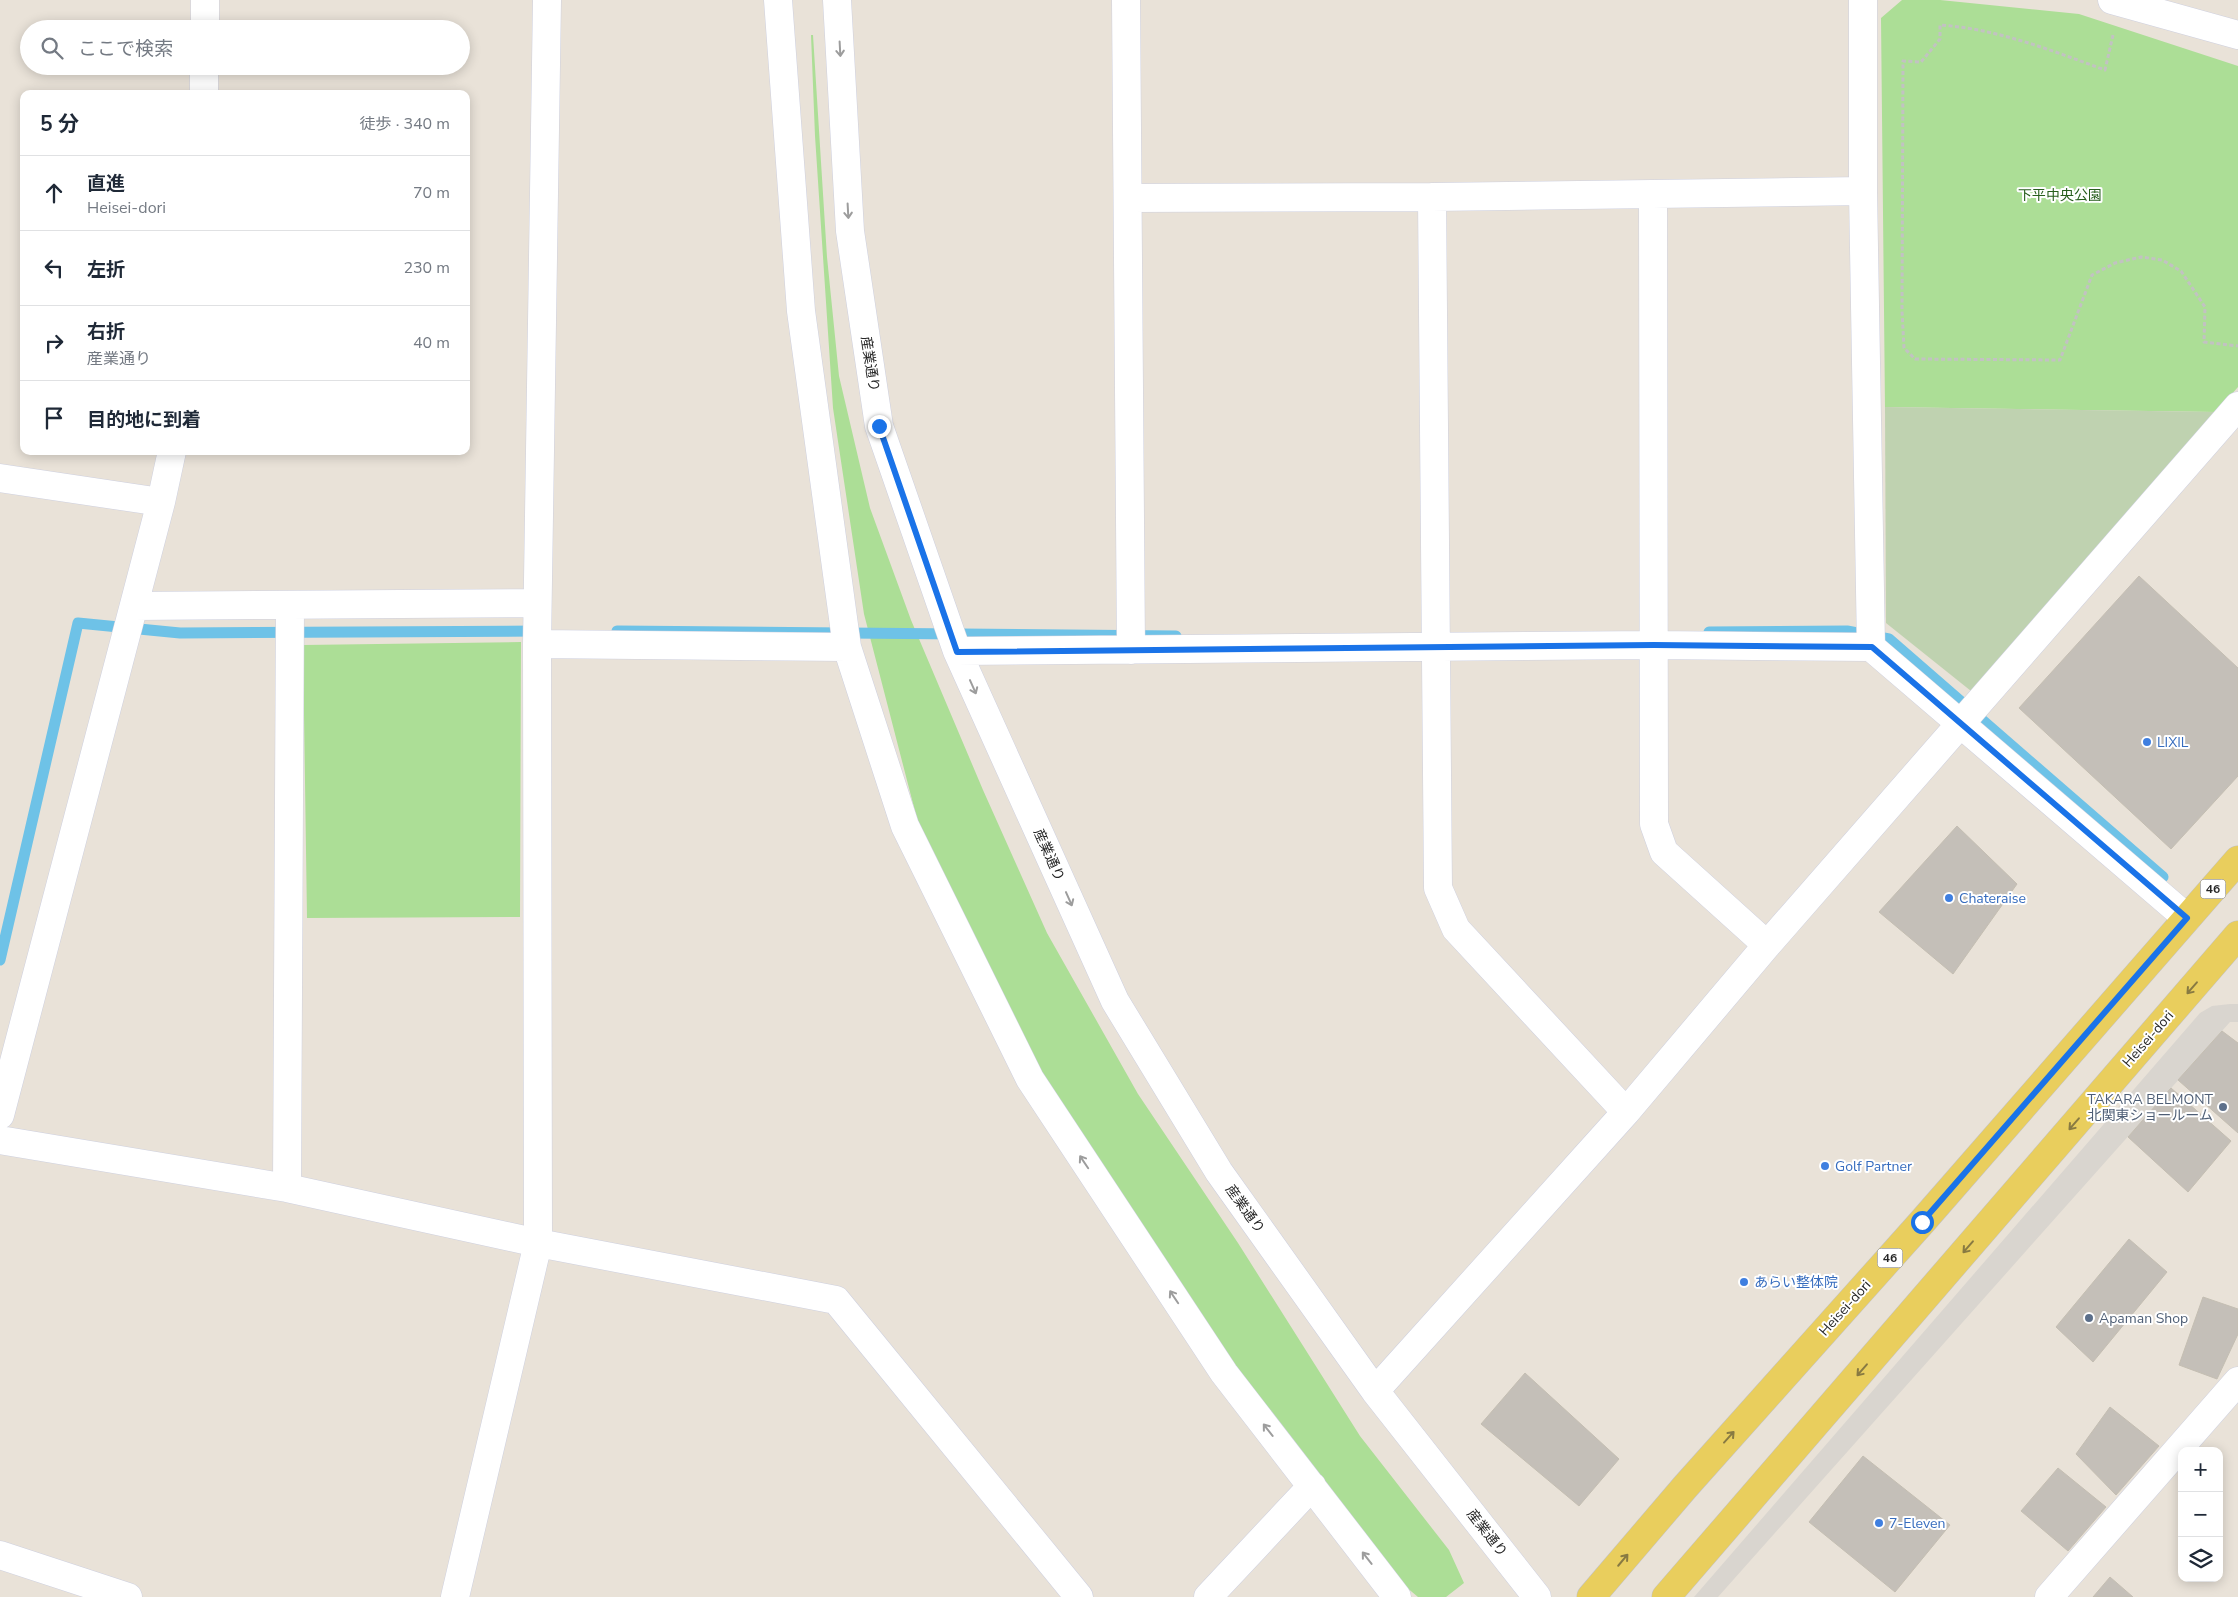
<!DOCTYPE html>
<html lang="ja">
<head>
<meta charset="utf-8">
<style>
	:root { --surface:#fff; --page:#f2f2f3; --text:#1f2937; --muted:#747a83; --line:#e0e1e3 }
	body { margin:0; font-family:"Nunito Sans","Noto Sans JP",sans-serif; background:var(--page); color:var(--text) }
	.controls { position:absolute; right:15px; bottom:15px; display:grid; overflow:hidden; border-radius:10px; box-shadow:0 2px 12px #0003 }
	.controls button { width:45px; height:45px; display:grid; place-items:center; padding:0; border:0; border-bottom:1px solid var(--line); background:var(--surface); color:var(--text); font:25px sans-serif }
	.stop { position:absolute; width:15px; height:15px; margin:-11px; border:4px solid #1a73e8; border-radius:50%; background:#fff }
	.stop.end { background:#1a73e8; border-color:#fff; box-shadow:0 1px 5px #0008 }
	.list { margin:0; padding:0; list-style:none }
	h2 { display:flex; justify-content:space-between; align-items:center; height:65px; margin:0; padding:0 20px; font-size:21px }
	h2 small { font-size:16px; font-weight:400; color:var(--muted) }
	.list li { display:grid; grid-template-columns:32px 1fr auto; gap:15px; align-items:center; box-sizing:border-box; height:75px; padding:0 20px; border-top:1px solid var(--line) }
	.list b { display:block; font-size:19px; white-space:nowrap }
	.list p { margin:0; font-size:16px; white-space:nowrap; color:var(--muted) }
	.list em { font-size:16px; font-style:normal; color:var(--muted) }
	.icon { flex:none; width:28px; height:28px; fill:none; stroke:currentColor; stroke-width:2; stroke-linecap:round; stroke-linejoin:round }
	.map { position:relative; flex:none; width:2238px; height:1597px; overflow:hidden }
	.search { position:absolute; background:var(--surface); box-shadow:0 2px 12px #0003; left:20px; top:20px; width:450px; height:55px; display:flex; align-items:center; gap:12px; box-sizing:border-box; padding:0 18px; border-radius:28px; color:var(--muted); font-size:19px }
	.panel { position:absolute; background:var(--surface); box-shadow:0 2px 12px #0003; left:20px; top:90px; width:450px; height:365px; border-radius:10px }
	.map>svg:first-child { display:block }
	.green { fill:#acde96 }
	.cemetery { fill:#bfd2b0 }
	.plaza { fill:#d9d5cf }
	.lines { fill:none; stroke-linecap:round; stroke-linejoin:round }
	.stream { stroke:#6ec2e7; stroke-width:11 }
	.building { fill:#c4bfb8; stroke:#c4beb2 }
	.minor-casing { stroke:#ced0df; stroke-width:29 }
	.major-casing { stroke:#c2c2c2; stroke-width:29 }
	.path { stroke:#c2c2c2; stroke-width:3; stroke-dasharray:4 2.5; stroke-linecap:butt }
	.minor { stroke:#fff; stroke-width:28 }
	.major { stroke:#e9ce5d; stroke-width:28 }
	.oneway { stroke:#9d9d9d }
	.oneway2 { stroke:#887a42 }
	.route { stroke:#1a73e8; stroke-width:6 }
	.shop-dot { fill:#3f7fe0; stroke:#fff; stroke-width:2 }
	.service-dot { fill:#5c6f8a; stroke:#fff; stroke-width:2 }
	.labels { text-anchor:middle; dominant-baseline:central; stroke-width:4; stroke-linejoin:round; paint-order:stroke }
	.shield { fill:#fff; stroke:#676767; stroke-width:1 }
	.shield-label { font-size:12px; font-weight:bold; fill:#262626 }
	.park-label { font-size:14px; fill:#275e1c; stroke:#fff }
	.street-label { font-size:14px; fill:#262626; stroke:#fff }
	.shop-label { font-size:14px; fill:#366cbe; stroke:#fff; text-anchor:start }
	.service-label { font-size:14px; fill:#4e5e75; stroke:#fff; text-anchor:end }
</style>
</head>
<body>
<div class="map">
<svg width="2238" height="1597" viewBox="0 0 2238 1597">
	<rect width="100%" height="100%" fill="#e9e2d8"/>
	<path class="green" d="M1902 0H1940L2079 14 2238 66V387L2216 412 1885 407 1881 18Z
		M811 35H813L827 257 839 376 870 508 911 620 983 790 1047 933 1138 1094 1238 1243 1360 1436 1449 1550 1464 1583 1446 1597H1418L1399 1581 1264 1408 1133 1224 1050 1092 917 819 864 614 833 408 815 136Z
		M521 642 520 917 307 918 303 645Z"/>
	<path class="cemetery" d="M1885 407 2216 412 1971 691 1886 623Z"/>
	<path class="plaza" d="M2230 1004H2238V1022H2230L1718 1597H1694L2200 1013 2212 1006Z"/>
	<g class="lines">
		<path class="stream" d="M617 631 1176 636
			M1709 632 1847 631 1889 639 2163 877
			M0 960 78 623 180 633 538 631"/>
	</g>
	<path class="building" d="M2139 576 2238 668V776L2171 849 2019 708Z
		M1957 826 2017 884 1953 974 1879 912Z
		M2222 1031 2238 1043V1133L2178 1080Z
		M2171 1088 2231 1141 2188 1192 2128 1137Z
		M2129 1239 2167 1272 2093 1362 2056 1327Z
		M2203 1297 2238 1309V1334L2217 1379 2179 1365Z
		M1525 1373 1619 1459 1579 1506 1481 1424Z
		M2110 1407 2159 1446 2116 1495 2076 1454Z
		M1863 1456 1950 1525 1895 1592 1809 1522Z
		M2058 1468 2106 1507 2068 1551 2021 1511Z
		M2110 1577 2133 1597H2093Z"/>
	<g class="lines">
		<g class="minor-casing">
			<path id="minor" d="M778 0 801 311 847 647 905 826 1030 1079 1224 1373 1397 1597
				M837 0 850 231 879 426 957 651 1115 1001 1219 1172 1375 1391 1537 1597
				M1126 0 1131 650
				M1863 0V191L1871 647
				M2112 0 2238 35
				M205 29V0
				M204 94V66
				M1653 194 1654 824 1664 852 1767 945
				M1432 197 1438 888 1456 929 1626 1112
				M1128 198 1432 197 1863 191
				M0 478 161 502
				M134 606 537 603
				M537 644 847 647
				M957 651 1654 645 1871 647 2187 918
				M0 1115 161 502 172 451
				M0 1140 287 1188 538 1243 836 1300 1079 1597
				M287 1188 290 605
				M1375 1391 1626 1112 1767 945 2238 406
				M0 1555 128 1597
				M455 1597 538 1243 537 644 547 0
				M1208 1597 1312 1486
				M2049 1597 2238 1381"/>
		</g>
		<g class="major-casing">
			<path id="major" d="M1591 1597 1685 1487 1922 1222 2238 860
				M1666 1597 2238 935"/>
		</g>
		<path class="path" d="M2113 35 2105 70C2050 50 1998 29 1940 25V39L1921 62 1903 61 1902 311 1904 348 1915 359 2060 360 2092 275 2115 263 2141 257 2162 260 2181 271 2205 307 2204 342 2238 346"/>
		<use href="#minor" class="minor"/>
		<use href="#major" class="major"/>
	</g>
	<defs><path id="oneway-shaft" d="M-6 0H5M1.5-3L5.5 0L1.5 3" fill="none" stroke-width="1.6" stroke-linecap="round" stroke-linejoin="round" transform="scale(1.25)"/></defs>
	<g class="oneway">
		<use href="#oneway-shaft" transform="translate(840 49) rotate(87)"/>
		<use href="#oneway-shaft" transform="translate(848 211) rotate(87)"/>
		<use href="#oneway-shaft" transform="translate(973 687) rotate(66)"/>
		<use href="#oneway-shaft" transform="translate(1069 899) rotate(66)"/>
		<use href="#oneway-shaft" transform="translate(1084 1162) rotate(-124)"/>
		<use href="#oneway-shaft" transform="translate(1174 1297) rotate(-124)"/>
		<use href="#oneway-shaft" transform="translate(1268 1430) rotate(-128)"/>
		<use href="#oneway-shaft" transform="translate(1367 1558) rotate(-128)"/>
	</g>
	<g class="oneway2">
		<use href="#oneway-shaft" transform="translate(2192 988) rotate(131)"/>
		<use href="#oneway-shaft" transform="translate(2074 1124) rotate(131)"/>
		<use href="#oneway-shaft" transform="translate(1968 1247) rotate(131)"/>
		<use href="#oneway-shaft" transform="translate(1862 1370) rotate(131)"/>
		<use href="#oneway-shaft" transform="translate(1729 1437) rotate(-48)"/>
		<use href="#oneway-shaft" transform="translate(1623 1560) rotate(-50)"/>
	</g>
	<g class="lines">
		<path class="route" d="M879 426 957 652 1654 645 1872 647 2187 918 1922 1222"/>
	</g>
	<g class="shop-dot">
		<circle cx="2147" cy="742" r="5"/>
		<circle cx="1949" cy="898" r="5"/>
		<circle cx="1825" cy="1166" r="5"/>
		<circle cx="1744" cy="1282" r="5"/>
		<circle cx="1879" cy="1523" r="5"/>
	</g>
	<g class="service-dot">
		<circle cx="2223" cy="1107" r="5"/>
		<circle cx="2089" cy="1318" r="5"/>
	</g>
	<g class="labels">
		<g class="shield">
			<rect x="2200.5" y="879.5" width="25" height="19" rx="4"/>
			<rect x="1877.5" y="1248.5" width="25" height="19" rx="4"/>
		</g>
		<g class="shield-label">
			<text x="2213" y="889">46</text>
			<text x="1890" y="1258">46</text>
		</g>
		<g class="park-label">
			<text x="2060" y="195">下平中央公園</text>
		</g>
		<g class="street-label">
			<text transform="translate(870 364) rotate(81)">産業通り</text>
			<text transform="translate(1049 855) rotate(66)">産業通り</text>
			<text transform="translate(2148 1039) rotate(-49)">Heisei-dori</text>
			<text transform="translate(1245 1209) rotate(54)">産業通り</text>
			<text transform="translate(1845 1308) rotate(-48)">Heisei-dori</text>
			<text transform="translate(1487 1533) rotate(52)">産業通り</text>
		</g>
		<g class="shop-label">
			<text x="2157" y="742">LIXIL</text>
			<text x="1959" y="898">Chateraise</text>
			<text x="1835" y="1166">Golf Partner</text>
			<text x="1754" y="1282">あらい整体院</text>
			<text x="1889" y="1523">7-Eleven</text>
		</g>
		<g class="service-label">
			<text x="2213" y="1099">TAKARA BELMONT<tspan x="2213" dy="16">北関東ショールーム</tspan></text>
			<text x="2099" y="1318" text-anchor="start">Apaman Shop</text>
		</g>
	</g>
</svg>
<div class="controls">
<button>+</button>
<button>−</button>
<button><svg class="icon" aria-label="layers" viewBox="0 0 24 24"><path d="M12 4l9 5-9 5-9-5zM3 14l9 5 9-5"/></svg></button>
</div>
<div class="stop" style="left:1922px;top:1222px"></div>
<div class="stop end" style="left:879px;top:426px"></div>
<div class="search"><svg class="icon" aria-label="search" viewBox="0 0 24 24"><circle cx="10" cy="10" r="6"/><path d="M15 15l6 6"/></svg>ここで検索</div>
<section class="panel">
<h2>5 分<small>徒歩 · 340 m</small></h2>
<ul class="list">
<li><svg class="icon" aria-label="ahead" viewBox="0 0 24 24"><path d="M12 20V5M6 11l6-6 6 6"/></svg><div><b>直進</b><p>Heisei-dori</p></div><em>70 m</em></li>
<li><svg class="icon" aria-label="left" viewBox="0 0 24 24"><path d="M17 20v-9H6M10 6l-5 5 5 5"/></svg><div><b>左折</b></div><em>230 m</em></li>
<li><svg class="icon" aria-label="right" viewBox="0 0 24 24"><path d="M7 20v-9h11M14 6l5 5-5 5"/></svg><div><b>右折</b><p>産業通り</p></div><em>40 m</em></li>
<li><svg class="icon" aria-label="arrive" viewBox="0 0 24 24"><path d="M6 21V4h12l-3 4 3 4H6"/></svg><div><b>目的地に到着</b></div></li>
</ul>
</section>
</div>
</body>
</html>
